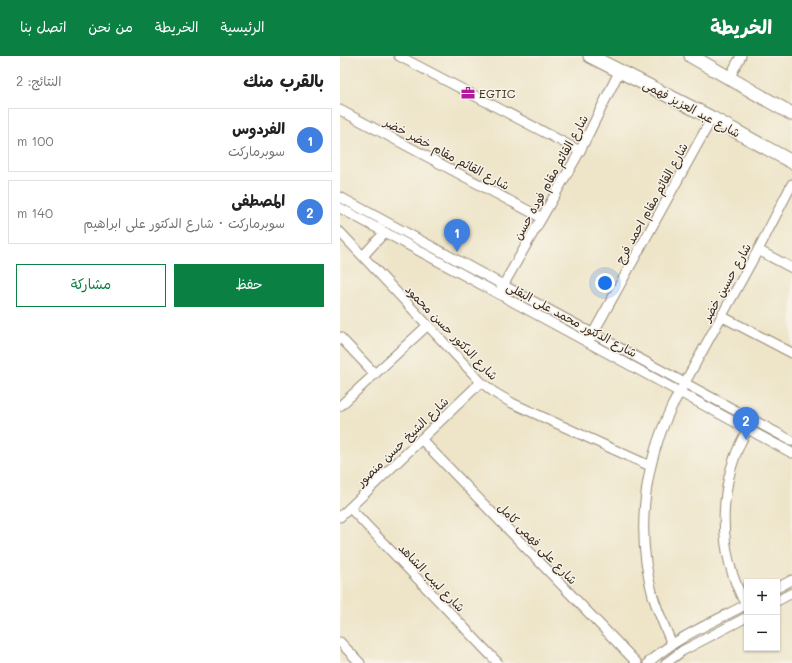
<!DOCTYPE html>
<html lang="ar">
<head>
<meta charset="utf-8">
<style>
	:root { --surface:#fff; --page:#f6f6f6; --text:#222; --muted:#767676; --line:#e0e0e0; --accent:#0b8043 }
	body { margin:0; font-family:Mali,"Playpen Sans Arabic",sans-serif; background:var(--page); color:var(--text); direction:rtl }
	.controls { position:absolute; right:12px; bottom:12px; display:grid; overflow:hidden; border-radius:0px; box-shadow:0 1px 3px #0004 }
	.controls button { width:36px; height:36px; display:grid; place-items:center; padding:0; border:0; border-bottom:1px solid var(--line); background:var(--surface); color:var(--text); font:20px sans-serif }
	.you { position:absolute; left:265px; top:227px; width:14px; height:14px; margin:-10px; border:3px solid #fff; border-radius:50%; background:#1a73e8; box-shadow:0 0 0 6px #1a73e833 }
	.badge { display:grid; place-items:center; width:26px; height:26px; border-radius:50%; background:var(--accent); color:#fff; font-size:13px; font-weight:700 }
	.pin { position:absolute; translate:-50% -33px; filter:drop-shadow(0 1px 2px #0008) }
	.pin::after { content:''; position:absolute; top:21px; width:14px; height:12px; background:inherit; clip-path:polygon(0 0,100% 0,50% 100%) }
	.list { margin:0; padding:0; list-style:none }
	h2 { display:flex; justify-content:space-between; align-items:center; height:52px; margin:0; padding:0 16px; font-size:17px }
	h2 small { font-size:13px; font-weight:400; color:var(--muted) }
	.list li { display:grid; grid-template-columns:26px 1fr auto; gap:12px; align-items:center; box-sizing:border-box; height:64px; margin:0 8px 8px; padding:0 8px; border:1px solid var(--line); border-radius:0px }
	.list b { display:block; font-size:15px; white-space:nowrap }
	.list p { margin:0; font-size:13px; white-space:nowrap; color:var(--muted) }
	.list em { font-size:13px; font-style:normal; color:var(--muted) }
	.actions { display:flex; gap:8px; padding:12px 16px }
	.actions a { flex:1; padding:9px 0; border:1px solid var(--accent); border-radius:0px; text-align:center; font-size:14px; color:var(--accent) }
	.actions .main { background:var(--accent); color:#fff }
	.map { position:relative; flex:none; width:452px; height:607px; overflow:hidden; direction:ltr }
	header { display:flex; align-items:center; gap:24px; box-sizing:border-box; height:56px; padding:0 20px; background:var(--accent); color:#fff }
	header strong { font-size:19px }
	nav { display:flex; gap:22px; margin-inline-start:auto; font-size:14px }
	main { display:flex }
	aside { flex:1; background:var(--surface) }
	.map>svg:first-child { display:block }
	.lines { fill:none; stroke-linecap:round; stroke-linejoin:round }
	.minor-casing { stroke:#948874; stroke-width:11 }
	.secondary-casing { stroke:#948874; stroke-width:15 }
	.minor { stroke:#fff; stroke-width:9 }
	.secondary { stroke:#fff; stroke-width:13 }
	.labels { text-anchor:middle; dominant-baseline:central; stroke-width:3; stroke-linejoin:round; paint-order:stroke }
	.poi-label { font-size:12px; fill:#3b2a1e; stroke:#f7f3e8; text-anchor:start }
	.street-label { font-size:12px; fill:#3b2a1e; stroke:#f7f3e8 }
</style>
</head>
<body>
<header>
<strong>الخريطة</strong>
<nav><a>الرئيسية</a><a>الخريطة</a><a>من نحن</a><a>اتصل بنا</a></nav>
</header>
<main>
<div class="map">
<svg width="452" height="607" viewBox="0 0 452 607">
	<rect width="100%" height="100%" fill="#f7f3e8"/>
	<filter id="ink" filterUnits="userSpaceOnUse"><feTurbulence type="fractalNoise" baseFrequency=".025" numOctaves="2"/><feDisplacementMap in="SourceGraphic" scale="8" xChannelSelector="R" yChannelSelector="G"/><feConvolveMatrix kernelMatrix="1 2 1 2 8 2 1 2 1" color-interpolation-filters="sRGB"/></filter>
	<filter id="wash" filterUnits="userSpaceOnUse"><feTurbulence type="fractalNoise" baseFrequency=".012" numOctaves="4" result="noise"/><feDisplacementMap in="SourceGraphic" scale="16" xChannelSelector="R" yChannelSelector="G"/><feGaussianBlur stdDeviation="0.9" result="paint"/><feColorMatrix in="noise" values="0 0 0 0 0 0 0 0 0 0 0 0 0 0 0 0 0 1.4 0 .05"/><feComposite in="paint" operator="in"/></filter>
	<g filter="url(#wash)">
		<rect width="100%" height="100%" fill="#eee5c9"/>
	</g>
	<g filter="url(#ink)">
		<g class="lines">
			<g class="minor-casing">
				<path id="minor" d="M59 0 240 95
					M389 22 401 0
					M0 54 202 162
					M0 141 452 385
					M0 152 452 397
					M0 176 141 326 155 337 172 347 310 410
					M418 194 452 212
					M23 200 45 176
					M161 233 240 95 280 14
					M381 260 452 297
					M0 281 35 318
					M251 281 372 62
					M0 350 88 269
					M81 383 297 607
					M10 452 158 607
					M0 461 141 326
					M437 532 452 524
					M437 545 452 537
					M407 551C375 494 377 423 411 367
					M0 586 20 607
					M332 588C325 572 318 556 313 540 295 476 304 409 332 350L418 194 452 128
					M308 607C334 582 376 565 407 548
					M326 607 342 595 407 561"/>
			</g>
			<g class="secondary-casing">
				<path id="secondary" d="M250 0 372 62 452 106
					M351 0 452 58"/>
			</g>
			<use href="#minor" class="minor"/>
			<use href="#secondary" class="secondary"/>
		</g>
	</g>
	<defs>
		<g id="office-bare" transform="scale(1.08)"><path d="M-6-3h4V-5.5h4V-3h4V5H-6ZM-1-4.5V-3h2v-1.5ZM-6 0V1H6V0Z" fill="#b5179e" stroke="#f7f3e8" stroke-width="2.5" paint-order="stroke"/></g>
	</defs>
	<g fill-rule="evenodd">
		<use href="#office-bare" x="128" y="37"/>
	</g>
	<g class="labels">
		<g class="poi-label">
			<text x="139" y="37">EGTIC</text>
		</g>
		<g class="street-label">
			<text transform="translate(352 52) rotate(28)">شارع عبد العزيز فهمى</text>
			<text transform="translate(107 97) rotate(28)">شارع القائم مقام خضر خضر</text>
			<text transform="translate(210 121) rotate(-61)">شارع القائم مقام فوده حسن</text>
			<text transform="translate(311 147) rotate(-61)">شارع القائم مقام احمد فرج</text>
			<text transform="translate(386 226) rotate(-61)">شارع حسين خضر</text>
			<text transform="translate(232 263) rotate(28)">شارع الدكتور محمد على البقلى</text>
			<text transform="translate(112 276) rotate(46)">شارع الدكتور حسن محمود</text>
			<text transform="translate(62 385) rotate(-44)">شارع الشيخ حسن منصور</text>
			<text transform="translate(198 487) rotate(46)">شارع على فهمى كامل</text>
			<text transform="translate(92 521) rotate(46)">شارع لبيب الشاهد</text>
		</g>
	</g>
</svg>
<div class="controls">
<button>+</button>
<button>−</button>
</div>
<div class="you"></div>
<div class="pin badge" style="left:117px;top:196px;background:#3f7fe0">1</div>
<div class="pin badge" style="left:406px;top:384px;background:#3f7fe0">2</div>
</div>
<aside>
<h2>بالقرب منك<small>النتائج: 2</small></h2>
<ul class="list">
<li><span class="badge" style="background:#3f7fe0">1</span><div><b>الفردوس</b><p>سوبرماركت</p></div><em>100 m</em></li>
<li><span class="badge" style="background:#3f7fe0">2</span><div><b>المصطفى</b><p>سوبرماركت · شارع الدكتور على ابراهيم</p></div><em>140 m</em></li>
</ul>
<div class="actions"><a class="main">حفظ</a><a>مشاركة</a></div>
</aside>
</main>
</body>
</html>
